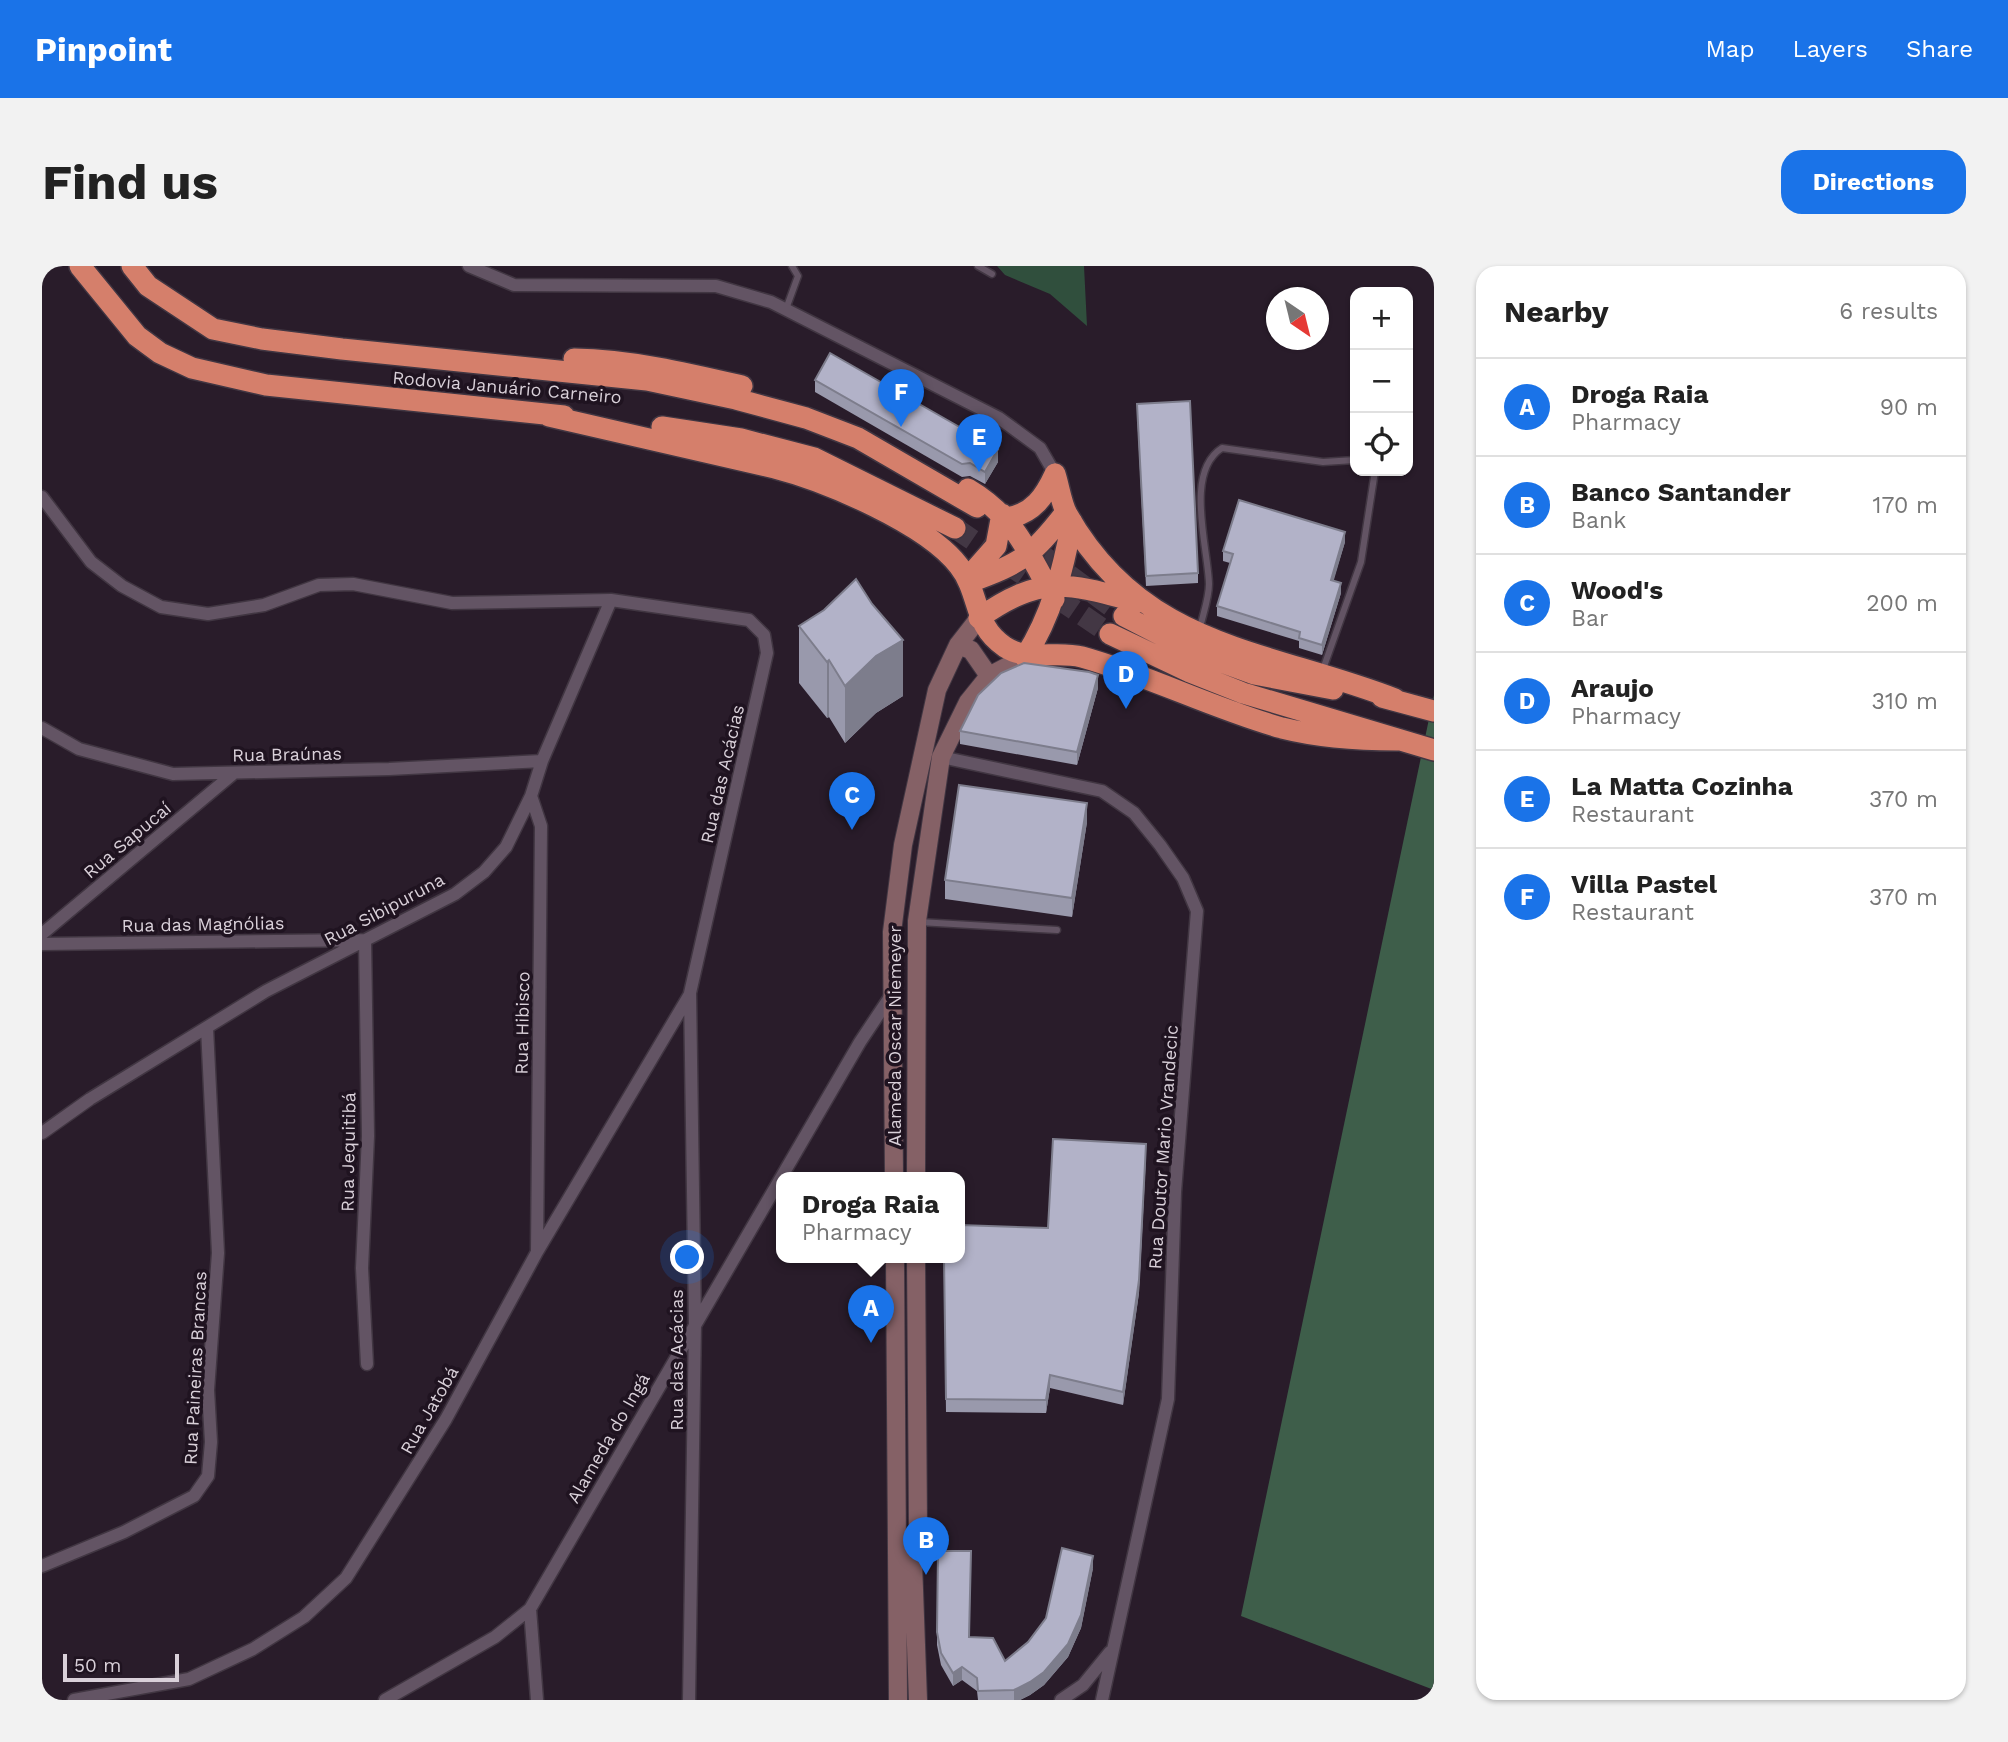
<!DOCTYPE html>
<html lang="en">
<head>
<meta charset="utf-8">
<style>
	:root { --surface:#fff; --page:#f2f2f2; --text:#222; --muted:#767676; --line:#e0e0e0; --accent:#1a73e8 }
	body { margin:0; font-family:"Work Sans",sans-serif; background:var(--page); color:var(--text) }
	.controls { position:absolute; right:21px; top:21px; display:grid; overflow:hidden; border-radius:14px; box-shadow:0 2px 5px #0004 }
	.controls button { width:63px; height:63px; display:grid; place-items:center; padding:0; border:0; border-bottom:2px solid var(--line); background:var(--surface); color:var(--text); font:35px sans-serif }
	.compass { position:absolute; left:1224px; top:21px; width:63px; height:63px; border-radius:50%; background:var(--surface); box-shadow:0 2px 5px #0004; rotate:145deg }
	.scale { position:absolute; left:21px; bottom:18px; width:116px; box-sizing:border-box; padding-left:7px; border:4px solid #d9d0d9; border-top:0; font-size:19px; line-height:24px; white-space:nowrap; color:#d9d0d9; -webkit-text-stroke:5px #1f1320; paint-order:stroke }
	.you { position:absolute; left:646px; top:992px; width:24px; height:24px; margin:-18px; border:5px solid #fff; border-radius:50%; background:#1a73e8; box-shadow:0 0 0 10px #1a73e833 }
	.badge { display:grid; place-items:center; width:46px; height:46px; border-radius:50%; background:var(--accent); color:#fff; font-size:23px; font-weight:700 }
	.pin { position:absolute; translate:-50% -58px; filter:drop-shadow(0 2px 4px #0008) }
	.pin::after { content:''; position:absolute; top:37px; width:24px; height:21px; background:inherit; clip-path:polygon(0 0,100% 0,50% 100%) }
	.popup { position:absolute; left:734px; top:906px; width:189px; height:91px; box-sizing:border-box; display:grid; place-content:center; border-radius:14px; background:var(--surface); filter:drop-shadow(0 2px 5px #0005); font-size:23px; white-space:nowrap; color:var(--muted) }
	.popup b { font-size:26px; color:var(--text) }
	.popup::after { content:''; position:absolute; left:50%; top:100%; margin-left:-14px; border:14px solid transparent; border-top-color:var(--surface) }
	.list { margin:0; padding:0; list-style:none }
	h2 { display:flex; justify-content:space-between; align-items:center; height:91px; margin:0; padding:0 28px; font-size:30px }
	h2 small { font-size:23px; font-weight:400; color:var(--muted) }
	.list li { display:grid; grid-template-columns:46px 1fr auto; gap:21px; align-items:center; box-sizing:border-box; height:98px; padding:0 28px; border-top:2px solid var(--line) }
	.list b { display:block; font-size:26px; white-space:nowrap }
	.list p { margin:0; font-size:23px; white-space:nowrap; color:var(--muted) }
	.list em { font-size:23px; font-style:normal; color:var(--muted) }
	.icon { flex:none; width:38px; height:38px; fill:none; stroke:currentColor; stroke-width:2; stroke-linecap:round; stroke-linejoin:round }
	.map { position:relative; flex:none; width:1392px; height:1434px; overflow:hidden; border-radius:21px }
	header { display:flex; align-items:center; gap:42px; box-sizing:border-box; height:98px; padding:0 35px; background:var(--accent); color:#fff }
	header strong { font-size:33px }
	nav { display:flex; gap:38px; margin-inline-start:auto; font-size:24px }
	.intro { display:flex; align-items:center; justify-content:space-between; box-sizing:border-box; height:168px; padding:0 42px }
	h1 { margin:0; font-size:49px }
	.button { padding:18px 32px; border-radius:21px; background:var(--accent); color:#fff; font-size:24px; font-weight:700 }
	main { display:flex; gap:42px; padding:0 42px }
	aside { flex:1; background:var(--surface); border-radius:21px; box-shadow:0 2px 5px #0004 }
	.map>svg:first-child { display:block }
	.green { fill:#304f3d }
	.forest { fill:#3e5e4a }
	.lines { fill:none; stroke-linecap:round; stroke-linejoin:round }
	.highway-tunnel { stroke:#433744; stroke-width:21; stroke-dasharray:21 10; stroke-linecap:butt }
	.lane-casing { stroke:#413642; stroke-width:9 }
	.street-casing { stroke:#413642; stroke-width:15 }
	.secondary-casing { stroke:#413642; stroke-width:20 }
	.highway-casing { stroke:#413642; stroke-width:24 }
	.lane { stroke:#635464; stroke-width:6 }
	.street { stroke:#635464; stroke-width:12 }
	.secondary { stroke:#856166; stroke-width:18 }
	.highway { stroke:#d57f6b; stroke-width:21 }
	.wall { fill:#9999ac }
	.shaded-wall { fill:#7d7d8c }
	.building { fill:#b2b2c8; stroke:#7d7d8c; stroke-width:2 }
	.labels { text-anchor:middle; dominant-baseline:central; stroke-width:7; stroke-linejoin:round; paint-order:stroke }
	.street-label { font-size:18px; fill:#d9d0d9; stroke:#1f1320 }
</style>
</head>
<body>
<header>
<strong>Pinpoint</strong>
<nav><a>Map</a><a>Layers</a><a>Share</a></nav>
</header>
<div class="intro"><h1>Find us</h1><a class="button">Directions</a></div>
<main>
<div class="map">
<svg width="1392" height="1434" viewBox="0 0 1392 1434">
	<rect width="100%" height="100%" fill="#291c2a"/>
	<path class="green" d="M955 0H1042L1045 60 1008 28 963 9Z"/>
	<path class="forest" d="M1392 429V1424L1199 1350Z"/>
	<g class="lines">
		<path class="highway-tunnel" d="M913 262 1068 368
			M977 272 1082 350"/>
		<g class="lane-casing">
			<path id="lane" d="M936 0 950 8
				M744 43 756 10 750 0
				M1158 362C1161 348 1167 332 1167 318 1166 281 1142 206 1180 182L1281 196 1313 194
				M1280 406 1319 296 1333 205
				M877 656 1015 664"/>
		</g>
		<g class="street-casing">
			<path id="street" d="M427 0 472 19 674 20 729 36 957 152 998 182 1013 208
				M0 231 49 296 80 320 119 341 166 348 222 339 277 319 311 318 410 337 569 334 707 354 722 369 725 387 648 727 653 1057 647 1434
				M0 462 37 483 131 508 347 503 500 495
				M899 491 1060 525 1092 547 1118 579 1141 612 1155 645 1133 926 1126 1133 1060 1434
				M489 530 499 560 495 985
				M0 668 192 507
				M0 678 323 674 326 870 320 1002 325 1098
				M0 867 48 833 224 725 413 628 442 606 464 581 489 530 500 495 569 334
				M0 1300 82 1266 152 1230 166 1210 169 1176 166 1124 176 987 165 762
				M488 1343 495 1434
				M32 1434 147 1413 211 1383 262 1351 304 1312 404 1153 495 986 648 728
				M343 1434 453 1371 488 1343 818 776 850 728
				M1019 1434 1041 1419 1068 1386"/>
		</g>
		<g class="secondary-casing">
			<path id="secondary" d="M916 379 929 384 947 410
				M852 911 850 666 861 579 895 424 916 379 937 352
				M874 911 875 655 899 491 926 436 947 410 983 391
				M853 991 856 1434
				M874 991 876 1261 871 1296 876 1434"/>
		</g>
		<g class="highway-casing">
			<path id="highway" d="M38 0 95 70 118 87 150 102 224 119 522 150
				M90 0 106 20 171 63 220 73 300 83 605 114 694 133 764 152 816 172 935 241
				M532 93C589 94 644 107 700 120
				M507 150 733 202C784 215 885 258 917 300 939 328 930 359 963 381 987 396 1013 384 1040 391 1108 410 1172 443 1240 462 1276 471 1318 474 1355 474
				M620 161 699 173 772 192 913 262
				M1013 208C1017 220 1019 237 1025 248 1101 383 1224 383 1353 433
				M926 223C973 251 986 286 1012 333
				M965 252C991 248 1003 230 1013 208
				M928 316C980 297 990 290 1024 246
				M928 316 932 305 954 280 960 248
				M1082 350 1152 386 1212 408 1291 423
				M937 352C1000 308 1025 317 1096 336
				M1068 368 1148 406 1201 427 1392 484
				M983 391C1010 349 1021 304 1030 256
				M1340 431 1392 445"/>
		</g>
		<use href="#lane" class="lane"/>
		<use href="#street" class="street"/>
		<use href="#secondary" class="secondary"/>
		<use href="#highway" class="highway"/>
	</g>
	<path class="wall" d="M773 114 956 196 943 218 928 210 920 211 773 126Z
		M1095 148 1156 307V317L1104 320Z
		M1303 276 1291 315 1299 327 1280 389 1257 382V375L1175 350V340L1188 297 1181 295V285Z
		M757 360 861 430 834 447 803 477 787 451 785 452 757 417Z
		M1056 422 1035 499 918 478V465Z
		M1045 556 1030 651 903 633V614Z
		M1104 891 1097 1027 1081 1139 1008 1122 1004 1147 904 1146 902 991 1006 962Z
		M896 1285 927 1371 963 1395 986 1376 1051 1302 1039 1362 1026 1391 1002 1419 988 1429 978 1434H936L935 1425 920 1414 911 1420 899 1399 895 1379Z"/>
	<path class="shaded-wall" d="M956 183V196L943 218V206Z
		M1303 266V276L1289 324V314Z
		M1299 317V327L1280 389V379Z
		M861 374V430L834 447 803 477V420L834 390Z
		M787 394V451L785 452V396Z
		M1056 409V422L1035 499V486Z
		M1045 537V556L1030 651V632Z
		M1104 878 1097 1027 1081 1139V1126Z
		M1008 1109V1122L1004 1147V1134Z
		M1051 1290V1302L1039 1362 1026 1391 1002 1419 988 1429 978 1434H972V1424Z
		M920 1401V1414L911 1420V1407Z"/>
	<path class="building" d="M788 87 956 183 943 206 928 197 920 198 773 114Z
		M1148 135 1156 307 1104 310 1095 138Z
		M1197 234 1303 266 1289 314 1299 317 1280 379 1257 372 1258 366 1175 340 1191 288 1181 285Z
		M814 313 830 338 861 374 834 390 803 420 787 394 785 396 757 360 782 344Z
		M982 397 1047 406 1056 409 1035 486 918 465 936 429 959 407Z
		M917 519 1045 537 1030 632 903 614Z
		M1011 873 1104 878 1097 1014 1081 1126 1008 1109 1004 1134 904 1133 902 991H918V959L1006 962Z
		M1020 1282 1051 1290 1039 1349 1026 1378 1002 1406 988 1416 972 1424 936 1425 935 1412 920 1401 911 1407 899 1387 895 1366 896 1285H929L927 1371 951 1372 963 1395 986 1376 1004 1352Z"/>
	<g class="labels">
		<g class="street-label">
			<text transform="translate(465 121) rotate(5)">Rodovia Januário Carneiro</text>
			<text transform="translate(245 488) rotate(-1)">Rua Braúnas</text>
			<text transform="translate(680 508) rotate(-77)">Rua das Acácias</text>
			<text transform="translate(85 574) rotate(-40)">Rua Sapucaí</text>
			<text transform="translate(342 643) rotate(-28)">Rua Sibipuruna</text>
			<text transform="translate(161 658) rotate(-1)">Rua das Magnólias</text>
			<text transform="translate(480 757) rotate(-89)">Rua Hibisco</text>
			<text transform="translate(852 770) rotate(-90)">Alameda Oscar Niemeyer</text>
			<text transform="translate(1121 881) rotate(-86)">Rua Doutor Mario Vrandecic</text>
			<text transform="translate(306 886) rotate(-89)">Rua Jequitibá</text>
			<text transform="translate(634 1094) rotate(-90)">Rua das Acácias</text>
			<text transform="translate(153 1102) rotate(-87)">Rua Paineiras Brancas</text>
			<text transform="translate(387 1144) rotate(-60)">Rua Jatobá</text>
			<text transform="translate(566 1172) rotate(-60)">Alameda do Ingá</text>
		</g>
	</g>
</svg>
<div class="controls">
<button>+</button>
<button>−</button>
<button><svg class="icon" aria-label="locate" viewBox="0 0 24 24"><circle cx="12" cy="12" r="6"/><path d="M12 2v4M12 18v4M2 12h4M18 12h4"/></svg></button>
</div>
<svg class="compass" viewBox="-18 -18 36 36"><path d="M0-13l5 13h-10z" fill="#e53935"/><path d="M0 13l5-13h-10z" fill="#767676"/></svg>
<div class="scale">50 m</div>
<div class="you"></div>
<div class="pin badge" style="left:829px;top:1077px">A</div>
<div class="popup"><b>Droga Raia</b>Pharmacy</div>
<div class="pin badge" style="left:884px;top:1309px">B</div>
<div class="pin badge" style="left:810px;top:564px">C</div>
<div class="pin badge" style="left:1084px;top:443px">D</div>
<div class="pin badge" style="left:937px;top:206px">E</div>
<div class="pin badge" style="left:859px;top:161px">F</div>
</div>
<aside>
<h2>Nearby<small>6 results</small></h2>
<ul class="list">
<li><span class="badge">A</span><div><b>Droga Raia</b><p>Pharmacy</p></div><em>90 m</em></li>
<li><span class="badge">B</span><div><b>Banco Santander</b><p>Bank</p></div><em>170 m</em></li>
<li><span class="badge">C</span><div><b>Wood's</b><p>Bar</p></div><em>200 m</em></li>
<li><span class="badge">D</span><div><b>Araujo</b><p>Pharmacy</p></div><em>310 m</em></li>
<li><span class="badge">E</span><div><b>La Matta Cozinha</b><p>Restaurant</p></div><em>370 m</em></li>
<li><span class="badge">F</span><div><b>Villa Pastel</b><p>Restaurant</p></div><em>370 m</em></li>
</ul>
</aside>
</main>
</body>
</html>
